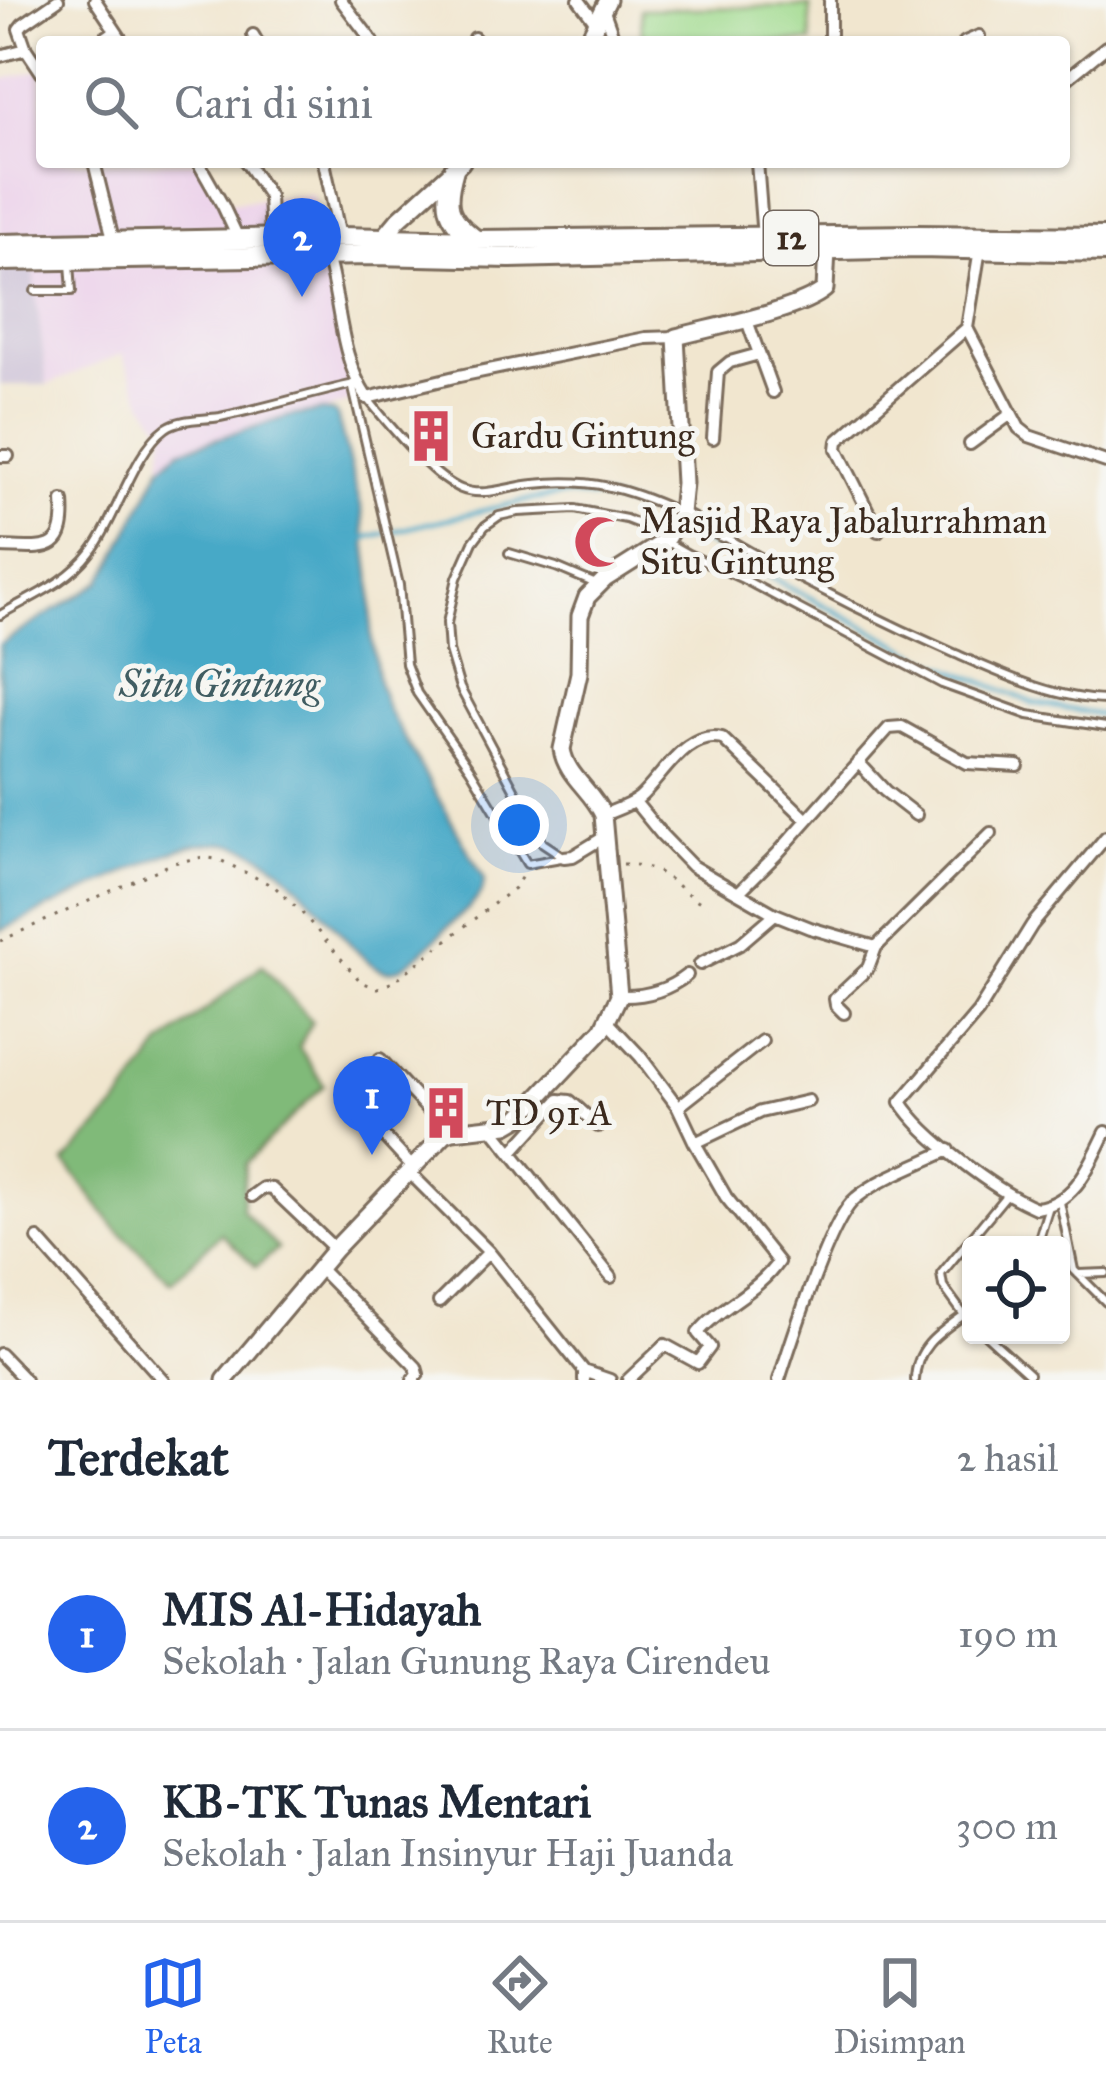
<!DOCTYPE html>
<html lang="id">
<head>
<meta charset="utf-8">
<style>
	:root { --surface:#fff; --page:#f6f6f7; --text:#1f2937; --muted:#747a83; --line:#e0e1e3; --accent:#2563eb }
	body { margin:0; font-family:"IM FELL Great Primer",serif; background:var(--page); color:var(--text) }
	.controls { position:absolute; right:36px; bottom:36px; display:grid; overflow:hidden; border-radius:12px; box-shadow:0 3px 9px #0004 }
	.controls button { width:108px; height:108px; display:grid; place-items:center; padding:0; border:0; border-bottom:3px solid var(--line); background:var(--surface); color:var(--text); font:60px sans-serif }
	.you { position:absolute; left:519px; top:825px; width:42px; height:42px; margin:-30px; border:9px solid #fff; border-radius:50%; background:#1a73e8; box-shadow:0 0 0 18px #1a73e833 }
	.badge { display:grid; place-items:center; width:78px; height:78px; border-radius:50%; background:var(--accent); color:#fff; font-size:39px; font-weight:700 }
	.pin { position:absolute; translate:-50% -99px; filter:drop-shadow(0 3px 6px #0008) }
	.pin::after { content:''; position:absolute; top:63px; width:42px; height:36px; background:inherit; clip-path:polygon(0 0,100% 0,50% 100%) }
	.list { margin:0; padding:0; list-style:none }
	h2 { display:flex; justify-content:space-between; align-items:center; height:156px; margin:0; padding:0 48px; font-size:51px }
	h2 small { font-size:39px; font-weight:400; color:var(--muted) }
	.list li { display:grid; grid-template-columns:78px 1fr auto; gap:36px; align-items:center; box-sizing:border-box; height:192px; padding:0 48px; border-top:3px solid var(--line) }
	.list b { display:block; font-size:45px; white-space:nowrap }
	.list p { margin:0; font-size:39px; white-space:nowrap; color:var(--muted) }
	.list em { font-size:39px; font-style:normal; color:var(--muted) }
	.icon { flex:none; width:66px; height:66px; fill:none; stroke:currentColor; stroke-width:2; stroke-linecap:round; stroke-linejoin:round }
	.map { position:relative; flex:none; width:1106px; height:1380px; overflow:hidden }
	.search { position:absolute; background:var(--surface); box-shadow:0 3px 9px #0004; left:36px; right:36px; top:36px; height:132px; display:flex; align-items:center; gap:30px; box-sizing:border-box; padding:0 42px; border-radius:12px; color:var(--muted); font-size:45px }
	.sheet { height:540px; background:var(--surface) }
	nav { display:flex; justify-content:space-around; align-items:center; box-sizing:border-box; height:168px; border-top:3px solid var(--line); background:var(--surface); font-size:33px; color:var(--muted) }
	nav a { display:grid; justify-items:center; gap:6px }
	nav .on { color:var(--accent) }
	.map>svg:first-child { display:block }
	.built { fill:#ecd1ea }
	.industrial { fill:#cbbfd5 }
	.green { fill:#a0da8e; stroke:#6e8256; stroke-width:3 }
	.forest { fill:#80ba79; stroke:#5e724c; stroke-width:3 }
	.water { fill:#47a9c7; stroke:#416a72; stroke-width:3 }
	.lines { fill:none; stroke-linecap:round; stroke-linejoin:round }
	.stream { stroke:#47a9c7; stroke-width:4.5 }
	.lane-casing { stroke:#7b6c5c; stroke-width:12 }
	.street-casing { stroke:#7b6c5c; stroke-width:16 }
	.secondary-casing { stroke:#7b6c5c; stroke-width:21 }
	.highway-casing { stroke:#7b6c5c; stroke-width:24 }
	.path { stroke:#7b6c5c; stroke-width:3; stroke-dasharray:3 9; stroke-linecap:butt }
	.lane { stroke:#fff; stroke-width:6 }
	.street { stroke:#fff; stroke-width:10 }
	.secondary { stroke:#fff; stroke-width:15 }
	.highway { stroke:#fff; stroke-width:18 }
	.labels { text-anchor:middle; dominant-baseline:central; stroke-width:10; stroke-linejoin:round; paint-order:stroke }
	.shield { fill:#f6f6f2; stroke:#73675e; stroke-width:3 }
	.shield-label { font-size:33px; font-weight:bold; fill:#3b2a1e }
	.poi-label { font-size:36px; fill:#3b2a1e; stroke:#f6f6f2; text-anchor:start }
	.water-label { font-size:39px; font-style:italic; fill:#405d62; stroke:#f6f6f2 }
</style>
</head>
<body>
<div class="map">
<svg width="1106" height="1380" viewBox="0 0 1106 1380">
	<rect width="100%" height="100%" fill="#f6f6f2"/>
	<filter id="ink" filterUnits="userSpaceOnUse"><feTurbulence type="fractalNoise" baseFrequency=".00833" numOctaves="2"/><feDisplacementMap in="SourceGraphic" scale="24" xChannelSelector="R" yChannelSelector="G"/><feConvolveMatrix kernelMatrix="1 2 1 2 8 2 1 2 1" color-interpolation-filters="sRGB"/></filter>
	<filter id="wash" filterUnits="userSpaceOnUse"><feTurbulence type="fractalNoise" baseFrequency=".004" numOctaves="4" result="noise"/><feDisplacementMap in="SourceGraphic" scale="48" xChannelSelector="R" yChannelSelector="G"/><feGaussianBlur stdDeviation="2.7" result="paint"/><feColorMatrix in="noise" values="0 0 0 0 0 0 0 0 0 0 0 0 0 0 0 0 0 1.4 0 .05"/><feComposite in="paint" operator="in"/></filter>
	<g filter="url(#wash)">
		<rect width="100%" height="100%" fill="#f1e6cf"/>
		<path class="built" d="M42 70V162H204L225 203 312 195 326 269 358 399 322 411 290 416 180 450 161 467 164 429 144 403 122 354 47 385 30 244 0 243V80Z"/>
		<path class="industrial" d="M0 243 30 244 47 385H0Z"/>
		<path class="green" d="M810 6 811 42H642L641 9Z"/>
		<path class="forest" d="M262 965 312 1022 299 1047 324 1085 245 1164 242 1210 278 1249 256 1267 221 1233 171 1282 114 1226 65 1162 116 1108 163 1044Z"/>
		<path class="water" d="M322 411 332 412 337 415 362 510 372 588 371 635 378 682 387 708 484 878C485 899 462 913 448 927 435 939 408 970 390 971 352 974 297 843 220 843 181 843 143 865 108 881 72 897 36 914 0 931V644L100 582 112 564 161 467 180 450 290 416Z"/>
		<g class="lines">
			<path class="stream" d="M679 529 927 659 1033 703 1106 716
				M360 539 524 501 562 495 600 498 644 510 669 523"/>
		</g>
	</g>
	<g filter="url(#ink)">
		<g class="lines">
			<g class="lane-casing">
				<path id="lane" d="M35 291H72L70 263
					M352 384 399 585 406 664 417 693 470 769 527 864 561 858
					M368 399C388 424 432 477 461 489 484 498 510 486 534 484 591 478 626 488 677 511
					M723 536C799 580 876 619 956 654 1002 674 1055 699 1106 700
					M509 553 556 567 596 584
					M0 615C32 596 67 583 90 553 117 519 133 452 166 428 181 418 202 420 220 417 265 408 309 394 354 384
					M564 857 543 843 460 688 449 651 447 623 457 578 473 542 485 526 499 516 518 512 575 509 626 519 649 528 665 541 688 554 743 579 942 684 1028 715 1106 727
					M1060 1202 1074 1270 1106 1302
					M1037 1245 1049 1206
					M1078 1274 1106 1273
					M971 1309 964 1315 971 1321
					M986 1335 1029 1374
					M915 1380C916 1347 939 1333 964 1315L943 1286 941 1274 1008 1193"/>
			</g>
			<g class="street-casing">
				<path id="street" d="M95 0 123 42
					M341 0 373 42
					M579 0 597 24
					M830 0V42
					M604 11 615 42
					M253 35 257 42
					M474 38 477 42
					M99 42 115 31
					M965 42 979 36
					M0 56 26 49
					M42 73 26 49 19 29 23 24 58 0
					M1064 81 1106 47
					M94 162 114 243
					M198 162 223 206 238 238
					M246 162 269 196 271 238
					M324 162 340 237
					M757 162 763 238
					M327 256C341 304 339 355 367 398L459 376 646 338 676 337
					M746 318 773 392
					M967 328 1019 428 1029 436 1106 462
					M713 438 718 372 730 362 759 354
					M970 444 1011 414
					M0 456H8
					M681 513 723 536
					M878 531 837 449 838 441 967 328 980 249
					M0 547C45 548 67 556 63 501
					M858 762 885 791 916 815
					M635 802 662 835 692 866 726 886 775 914 810 928 876 947 991 833
					M603 815C615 810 629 806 639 798 663 777 685 729 722 738L807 820
					M1106 837 1032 925 978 1012 901 1102C923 1137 997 1192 1036 1208 1076 1203 1090 1164 1106 1132
					M564 857 573 856 606 836
					M739 892 777 854 889 728 902 727 967 763 1018 766
					M700 964 740 944 775 914
					M619 996C644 997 668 990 687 975
					M844 1013 836 1005 835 999 868 968 876 947
					M608 1022 640 1056 678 1107 695 1143 726 1197 778 1262C758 1292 720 1306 698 1333L710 1347 698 1363 665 1345 628 1380
					M380 1059 449 1132
					M678 1107 762 1041
					M359 1109 413 1168
					M492 1128 611 1277
					M695 1143 760 1112 808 1101
					M512 1152 559 1100 570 1101 598 1126
					M409 1172 489 1252 584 1371V1380
					M252 1196 263 1188 272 1189 335 1249
					M38 1239 163 1380
					M319 1268 416 1367 418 1374 413 1380
					M439 1302 489 1252
					M0 1354 25 1380
					M584 1371 610 1380
					M779 1380C791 1343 830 1218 856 1198 880 1178 920 1164 949 1150"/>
			</g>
			<g class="secondary-casing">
				<path id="secondary" d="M587 42 608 0
					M379 243 399 219 462 162
					M225 1380 335 1249 445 1134 453 1131 507 1125 519 1118 603 1029 619 996 603 815C592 790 566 776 562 749L579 673 580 616 587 597 605 579 665 541 681 513 684 483 676 337C713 327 799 311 825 289L827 250"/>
			</g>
			<g class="highway-casing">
				<path id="highway" d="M454 169C444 204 445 217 476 240
					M0 244 340 237 476 240 918 235 1106 237
					M0 261 373 255 510 258 919 248 1106 252"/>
			</g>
			<path class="path" d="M623 864C667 865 670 886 704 904
				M0 941 173 863 203 857 220 860 275 887 303 914 361 982 378 988 393 982 514 888 525 872"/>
			<use href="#lane" class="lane"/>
			<use href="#street" class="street"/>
			<use href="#secondary" class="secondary"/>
			<use href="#highway" class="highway"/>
		</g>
	</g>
	<defs>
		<g id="building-bare" transform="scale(4.14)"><path d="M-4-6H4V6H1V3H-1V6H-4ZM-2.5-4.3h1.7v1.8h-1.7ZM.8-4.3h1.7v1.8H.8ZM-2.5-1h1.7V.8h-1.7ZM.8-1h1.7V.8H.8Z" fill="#d1495b" stroke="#f6f6f2" stroke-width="2.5" paint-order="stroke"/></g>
		<g id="mosque-bare" transform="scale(4.14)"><path d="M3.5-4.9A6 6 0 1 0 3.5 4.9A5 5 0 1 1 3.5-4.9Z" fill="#d1495b" stroke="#f6f6f2" stroke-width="2.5" paint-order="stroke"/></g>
	</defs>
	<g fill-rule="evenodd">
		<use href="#building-bare" x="431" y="436"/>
		<use href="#mosque-bare" x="600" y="542"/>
		<use href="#building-bare" x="446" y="1113"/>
	</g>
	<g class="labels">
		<rect class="shield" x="764" y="211" width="54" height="54" rx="9"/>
		<g class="shield-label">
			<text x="791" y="238">12</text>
		</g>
		<g class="poi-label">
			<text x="471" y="436">Gardu Gintung</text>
			<text x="640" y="521">Masjid Raya Jabalurrahman<tspan x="640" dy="41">Situ Gintung</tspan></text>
			<text x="486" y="1113">TD 91 A</text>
		</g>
		<g class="water-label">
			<text x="219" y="684">Situ Gintung</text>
		</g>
	</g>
</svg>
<div class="controls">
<button><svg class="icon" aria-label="locate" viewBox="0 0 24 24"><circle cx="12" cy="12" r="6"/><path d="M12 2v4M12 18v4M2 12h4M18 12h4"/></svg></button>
</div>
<div class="you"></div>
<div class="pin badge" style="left:372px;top:1155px">1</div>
<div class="pin badge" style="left:302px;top:297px">2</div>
<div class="search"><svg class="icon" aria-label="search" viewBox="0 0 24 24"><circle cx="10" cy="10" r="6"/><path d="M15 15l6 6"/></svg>Cari di sini</div>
</div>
<section class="sheet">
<h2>Terdekat<small>2 hasil</small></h2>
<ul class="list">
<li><span class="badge">1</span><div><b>MIS Al-Hidayah</b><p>Sekolah · Jalan Gunung Raya Cirendeu</p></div><em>190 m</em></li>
<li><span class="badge">2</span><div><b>KB-TK Tunas Mentari</b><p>Sekolah · Jalan Insinyur Haji Juanda</p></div><em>300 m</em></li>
</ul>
</section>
<nav>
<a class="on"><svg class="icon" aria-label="map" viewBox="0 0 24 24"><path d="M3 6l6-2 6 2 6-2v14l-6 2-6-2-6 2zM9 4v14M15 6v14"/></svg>Peta</a>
<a><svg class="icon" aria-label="directions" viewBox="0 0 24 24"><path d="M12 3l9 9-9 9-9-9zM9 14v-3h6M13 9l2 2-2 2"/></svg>Rute</a>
<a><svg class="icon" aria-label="saved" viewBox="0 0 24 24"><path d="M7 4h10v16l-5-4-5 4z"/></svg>Disimpan</a>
</nav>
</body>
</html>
